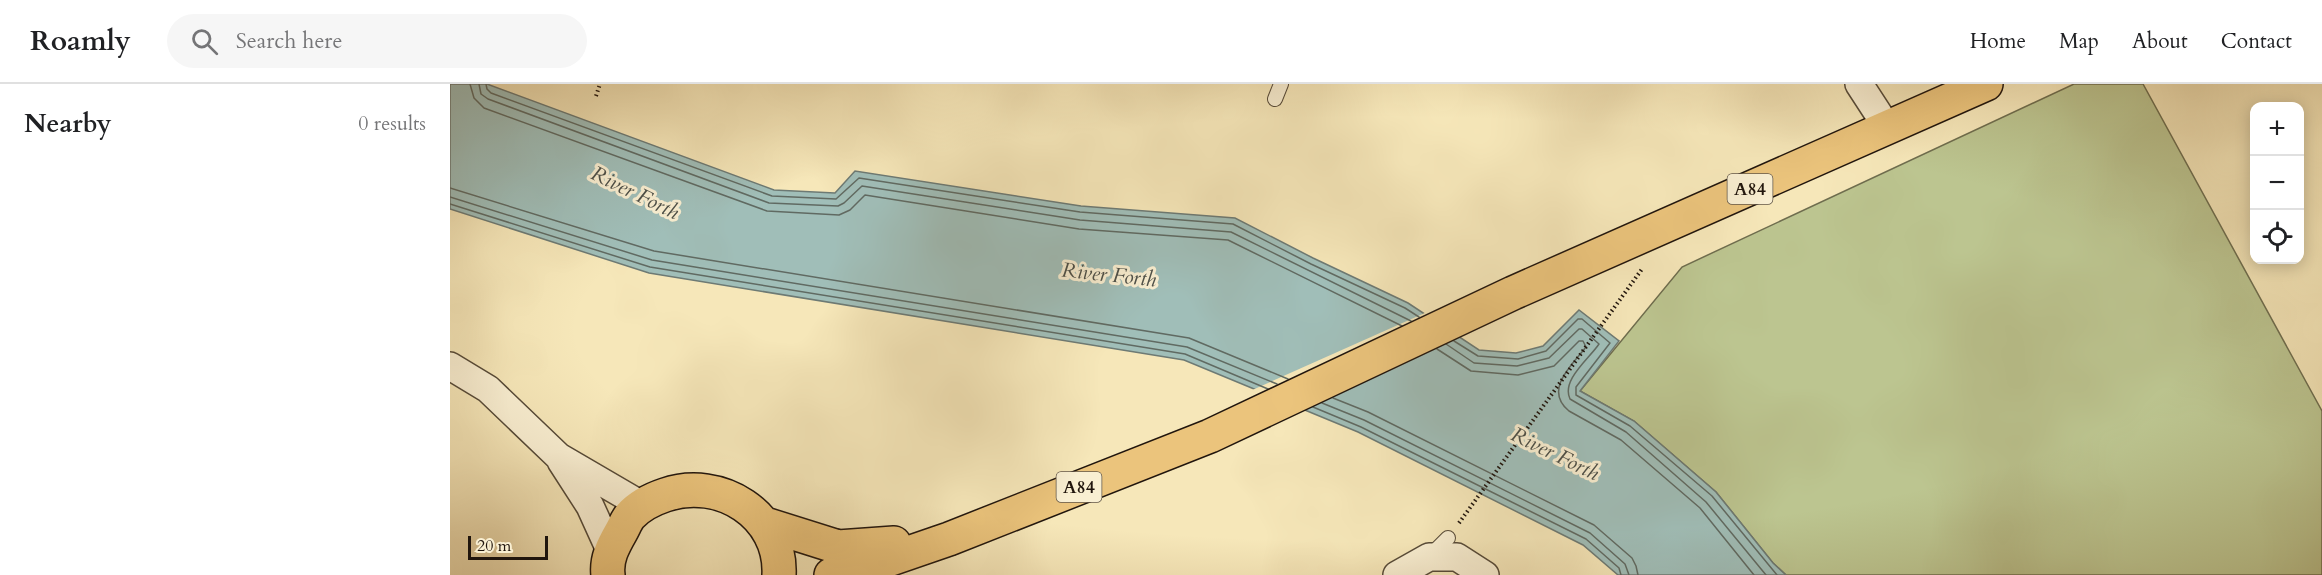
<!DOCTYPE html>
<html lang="en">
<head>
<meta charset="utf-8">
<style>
	:root { --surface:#fff; --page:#f6f6f6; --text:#202124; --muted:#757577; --line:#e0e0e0 }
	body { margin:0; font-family:Cardo,serif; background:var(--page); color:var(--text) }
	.controls { position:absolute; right:18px; top:18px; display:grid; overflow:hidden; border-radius:12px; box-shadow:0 3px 15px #0003 }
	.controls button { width:54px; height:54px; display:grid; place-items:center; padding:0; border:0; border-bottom:2px solid var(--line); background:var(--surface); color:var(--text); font:30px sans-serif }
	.scale { position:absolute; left:18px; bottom:15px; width:80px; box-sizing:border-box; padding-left:6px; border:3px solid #20150d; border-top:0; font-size:16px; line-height:21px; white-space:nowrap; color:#20150d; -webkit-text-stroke:4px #f9efd2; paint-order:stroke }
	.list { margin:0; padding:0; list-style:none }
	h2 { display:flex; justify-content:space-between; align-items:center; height:78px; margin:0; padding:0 24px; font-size:26px }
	h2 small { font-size:20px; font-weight:400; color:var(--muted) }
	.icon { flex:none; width:33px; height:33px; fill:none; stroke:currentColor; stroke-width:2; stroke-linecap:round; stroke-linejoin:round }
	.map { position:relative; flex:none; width:1872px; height:491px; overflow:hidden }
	header { display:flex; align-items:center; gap:36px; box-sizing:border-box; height:84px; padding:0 30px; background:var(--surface); border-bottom:2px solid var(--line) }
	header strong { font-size:28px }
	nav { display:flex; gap:33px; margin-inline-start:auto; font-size:21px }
	.search { width:420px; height:54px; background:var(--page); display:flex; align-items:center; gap:15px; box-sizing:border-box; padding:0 21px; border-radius:33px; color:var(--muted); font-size:22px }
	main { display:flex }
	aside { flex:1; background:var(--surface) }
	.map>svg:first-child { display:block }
	.green { fill:#bcc590; stroke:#6e6d4e; stroke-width:1.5 }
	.water { fill:#a0beb8; stroke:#6d7a74; stroke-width:1.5 }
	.pier { fill:#f6e7b9 }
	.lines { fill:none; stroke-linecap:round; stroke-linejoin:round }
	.shore { stroke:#606a62; stroke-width:1.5 }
	.service-casing { stroke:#564a38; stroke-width:16 }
	.minor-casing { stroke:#564a38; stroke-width:30 }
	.trunk-casing { stroke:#20150d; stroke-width:36 }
	.path { stroke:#20150d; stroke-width:4; stroke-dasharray:1.5 3; stroke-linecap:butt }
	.service { stroke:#f9efd2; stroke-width:14 }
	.minor { stroke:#f9efd2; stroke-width:27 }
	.trunk { stroke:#ebc47c; stroke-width:33 }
	.labels { text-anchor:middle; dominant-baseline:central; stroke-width:6; stroke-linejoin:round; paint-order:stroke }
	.shield { fill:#f9efd2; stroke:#615648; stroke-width:1.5 }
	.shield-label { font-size:18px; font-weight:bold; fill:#20150d }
	.water-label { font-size:21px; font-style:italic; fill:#4d5049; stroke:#f9efd2 }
</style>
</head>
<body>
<header>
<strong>Roamly</strong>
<div class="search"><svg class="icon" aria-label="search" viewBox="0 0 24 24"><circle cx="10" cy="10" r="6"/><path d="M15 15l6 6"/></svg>Search here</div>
<nav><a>Home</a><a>Map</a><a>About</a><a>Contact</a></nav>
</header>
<main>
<aside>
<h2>Nearby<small>0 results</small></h2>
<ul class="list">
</ul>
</aside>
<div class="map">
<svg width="1872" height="491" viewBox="0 0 1872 491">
	<rect width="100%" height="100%" fill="#f6e7b9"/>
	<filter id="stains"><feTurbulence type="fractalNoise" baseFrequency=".00333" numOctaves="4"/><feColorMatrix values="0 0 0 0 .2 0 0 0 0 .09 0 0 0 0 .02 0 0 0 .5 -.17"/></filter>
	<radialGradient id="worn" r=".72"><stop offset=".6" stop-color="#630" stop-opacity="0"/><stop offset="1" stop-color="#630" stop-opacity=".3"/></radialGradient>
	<path class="green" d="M1624 0H1693L1872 327V491H1336L1323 479 1266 408 1184 337 1130 307 1232 183Z"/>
	<path class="water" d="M0 0H37L324 106 385 109 405 87 631 122 785 134 863 174 958 219 1029 266 1066 269 1093 262 1129 226 1169 257 1130 307 1184 337 1266 408 1323 479 1336 491H1168L1133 461 908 348 734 276 199 189 0 125Z"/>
	<path class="pier" d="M977 228 1013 252 844 325 800 307Z"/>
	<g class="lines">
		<path class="shore" d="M20 0 24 14 34 24 317 127 389 131 400 126 415 111 629 145 778 156 952 242
			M29 0 31 10 38 15 319 119 388 122 394 119 412 102 630 136 781 148 961 237
			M36 0 37 5 41 9 322 112 386 115 409 94 630 128 783 140 861 180 955 224 969 233
			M0 104 204 167 739 254 838 295
			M0 113 202 176 737 263 827 300
			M0 120 200 183 735 270 818 305
			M1004 257 1028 272 1068 275 1096 267 1128 235H1132L1160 259 1126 303V311L1180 342 1262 412 1327 491
			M996 260 1024 279 1067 282 1099 274 1129 245H1132L1149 260C1139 275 1111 296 1120 315L1176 348 1256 418 1316 491
			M987 265 1021 287 1068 291 1104 282 1129 257H1133L1136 263C1122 281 1093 306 1119 327L1171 356 1250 424 1304 491
			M883 314 918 328 1144 441 1182 474 1186 482 1188 491
			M872 319 914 336 1140 449 1175 480 1179 491
			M863 323 911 343 1136 455 1169 484 1171 491"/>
		<g class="service-casing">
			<path id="service" d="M825 15 831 0
				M980 472 998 454"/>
		</g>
		<g class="minor-casing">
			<path id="minor" d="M1409 0 1437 43
				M0 282 38 305 109 373 193 422
				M111 377 140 422 160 466
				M947 491 979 473H1007L1035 491"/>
		</g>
		<g class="trunk-casing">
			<path id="trunk" d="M315 440 388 463 444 459
				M158 491C156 475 163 462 171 448 174 443 176 437 180 432 189 422 203 415 215 411 270 392 332 431 329 491
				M381 491 432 478 499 455 760 352 1063 209 1536 0"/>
		</g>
		<path class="path" d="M146 12 150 0
			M1009 439 1192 185"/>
		<use href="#service" class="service"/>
		<use href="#minor" class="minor"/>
		<use href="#trunk" class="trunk"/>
	</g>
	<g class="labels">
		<g class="shield">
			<rect x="1277.5" y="90" width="45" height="30" rx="4.5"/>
			<rect x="606.5" y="388" width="45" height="30" rx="4.5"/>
		</g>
		<g class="shield-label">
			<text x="1300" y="105">A84</text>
			<text x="629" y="403">A84</text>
		</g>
		<g class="water-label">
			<text transform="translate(185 109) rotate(26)">River Forth</text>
			<text transform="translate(659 191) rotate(6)">River Forth</text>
			<text transform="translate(1105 370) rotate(26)">River Forth</text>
		</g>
	</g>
	<rect width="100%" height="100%" filter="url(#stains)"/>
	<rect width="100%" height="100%" fill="url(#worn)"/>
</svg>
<div class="controls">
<button>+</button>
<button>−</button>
<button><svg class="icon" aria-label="locate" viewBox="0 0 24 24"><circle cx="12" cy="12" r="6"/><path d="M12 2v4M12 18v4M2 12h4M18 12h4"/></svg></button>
</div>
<div class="scale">20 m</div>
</div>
</main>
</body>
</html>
